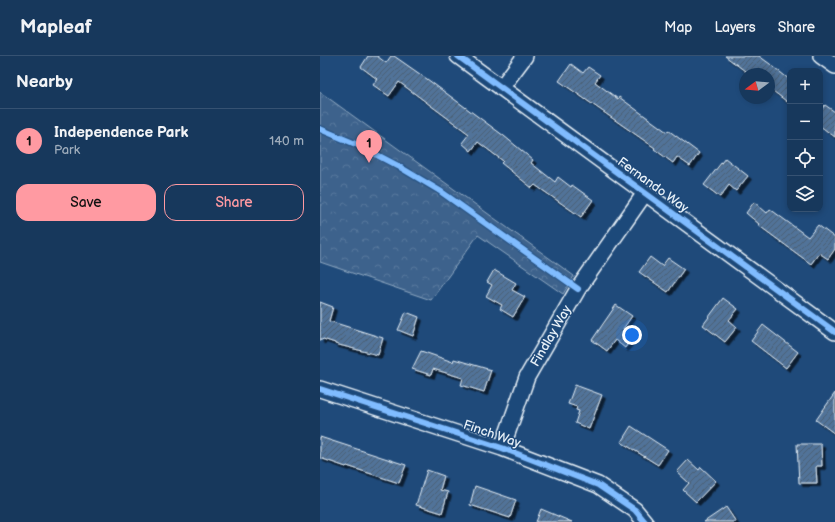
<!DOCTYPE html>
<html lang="en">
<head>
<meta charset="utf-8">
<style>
	:root { --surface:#17385c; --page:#244365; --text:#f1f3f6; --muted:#9eacbb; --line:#365272; --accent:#ff9aa2 }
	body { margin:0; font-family:"Balsamiq Sans",sans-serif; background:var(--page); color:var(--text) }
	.controls { position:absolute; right:12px; top:12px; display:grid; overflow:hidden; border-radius:8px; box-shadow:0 2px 6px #0003 }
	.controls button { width:36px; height:36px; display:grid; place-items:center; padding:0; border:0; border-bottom:1px solid var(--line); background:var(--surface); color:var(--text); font:20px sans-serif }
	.compass { position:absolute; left:419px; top:12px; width:36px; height:36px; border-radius:50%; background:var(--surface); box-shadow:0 2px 6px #0003; rotate:254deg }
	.you { position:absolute; left:312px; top:279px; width:14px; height:14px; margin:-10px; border:3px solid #fff; border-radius:50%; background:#1a73e8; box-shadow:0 0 0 6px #1a73e833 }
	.badge { display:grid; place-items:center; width:26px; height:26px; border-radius:50%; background:var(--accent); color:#111; font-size:13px; font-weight:700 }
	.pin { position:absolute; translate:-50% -33px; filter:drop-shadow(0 1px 2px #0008) }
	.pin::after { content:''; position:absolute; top:21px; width:14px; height:12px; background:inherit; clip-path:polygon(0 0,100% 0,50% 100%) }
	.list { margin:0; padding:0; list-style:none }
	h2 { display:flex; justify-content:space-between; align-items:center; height:52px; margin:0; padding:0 16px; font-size:17px }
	h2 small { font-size:13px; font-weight:400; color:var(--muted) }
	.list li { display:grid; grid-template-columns:26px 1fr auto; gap:12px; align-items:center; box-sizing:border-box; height:64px; padding:0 16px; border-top:1px solid var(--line) }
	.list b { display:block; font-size:15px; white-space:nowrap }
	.list p { margin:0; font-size:13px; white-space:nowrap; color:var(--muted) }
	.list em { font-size:13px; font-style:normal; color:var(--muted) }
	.actions { display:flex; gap:8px; padding:12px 16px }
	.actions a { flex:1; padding:9px 0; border:1px solid var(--accent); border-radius:12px; text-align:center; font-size:14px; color:var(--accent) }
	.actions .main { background:var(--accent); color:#111 }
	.icon { flex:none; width:22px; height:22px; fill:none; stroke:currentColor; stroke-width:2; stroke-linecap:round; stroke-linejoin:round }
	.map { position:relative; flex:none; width:515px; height:466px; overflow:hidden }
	header { display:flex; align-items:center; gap:24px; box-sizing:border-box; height:56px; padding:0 20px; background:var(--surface); border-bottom:1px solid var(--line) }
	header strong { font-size:19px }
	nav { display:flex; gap:22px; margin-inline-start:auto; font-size:14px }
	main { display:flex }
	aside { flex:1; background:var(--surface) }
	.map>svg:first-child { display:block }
	.park { fill:url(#park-crowns); stroke:#92aac2 }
	.building { fill:url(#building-hatch); stroke:#e8f1f8; filter:url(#shadow) }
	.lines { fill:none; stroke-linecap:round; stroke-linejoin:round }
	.street-casing { stroke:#e8f1f8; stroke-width:18 }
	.street { stroke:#1f4a7a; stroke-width:15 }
	.cycleway-casing { stroke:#1f4a7a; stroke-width:8 }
	.cycleway { stroke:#80bcff; stroke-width:6 }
	.labels { text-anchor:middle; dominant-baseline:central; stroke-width:3; stroke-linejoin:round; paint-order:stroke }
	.street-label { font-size:13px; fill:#e8f1f8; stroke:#1f4a7a }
</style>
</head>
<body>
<header>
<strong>Mapleaf</strong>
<nav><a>Map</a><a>Layers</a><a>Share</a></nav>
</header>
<main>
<aside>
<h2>Nearby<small></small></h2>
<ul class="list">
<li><span class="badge">1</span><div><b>Independence Park</b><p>Park</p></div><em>140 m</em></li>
</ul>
<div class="actions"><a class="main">Save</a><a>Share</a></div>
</aside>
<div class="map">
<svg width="515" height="466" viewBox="0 0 515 466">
	<defs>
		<pattern id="park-crowns" width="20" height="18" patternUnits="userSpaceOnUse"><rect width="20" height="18" fill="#3c628c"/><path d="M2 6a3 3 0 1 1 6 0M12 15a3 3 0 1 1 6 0" fill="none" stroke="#58799d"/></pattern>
		<pattern id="building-hatch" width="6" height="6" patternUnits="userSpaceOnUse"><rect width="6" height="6" fill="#517399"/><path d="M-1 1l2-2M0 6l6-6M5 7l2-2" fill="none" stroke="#4c5e72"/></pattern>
		<filter id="shadow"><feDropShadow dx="3.5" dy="3.5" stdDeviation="0" flood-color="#0009"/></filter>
	</defs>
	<rect width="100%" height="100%" fill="#1f4a7a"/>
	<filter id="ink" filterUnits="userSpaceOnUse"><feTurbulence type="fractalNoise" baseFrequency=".025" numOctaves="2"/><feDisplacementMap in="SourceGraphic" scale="8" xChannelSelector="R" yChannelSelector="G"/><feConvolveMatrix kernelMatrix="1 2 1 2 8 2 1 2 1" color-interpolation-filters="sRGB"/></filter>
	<g filter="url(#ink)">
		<path class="park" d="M0 36 254 220 243 238 158 179 111 244 0 206Z"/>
		<path class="building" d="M48 0H57L66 7 71 0H74L107 23 184 80 213 104 211 107 235 126 238 121 251 131 252 129 273 144 261 161 215 129 212 132 181 107 183 105 158 86 151 95 142 87 149 78 79 26 69 40 53 29 57 23 41 11Z
			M405 0H439L450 8 470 24V48L449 32V18H429Z
			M251 8 263 17 268 11 280 19 275 26 298 43 299 41 347 76 348 74 379 97 370 110 357 101 353 107 334 93 335 92 239 25Z
			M505 49 515 56V81L500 70V55Z
			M405 102 428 120 416 135 409 129 400 141 384 129Z
			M434 146 447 157 450 153 488 181 498 169 515 182V193L508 203 499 197 491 208 438 169 439 168 426 157Z
			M330 201 342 210 348 202 364 213 348 236 319 216Z
			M174 214 196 227 192 234 205 241 193 261 180 253 182 249 166 240 172 229 167 226Z
			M403 242 418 253 409 264 417 271 405 286 383 269Z
			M0 246 13 251 9 265 63 282 58 299 15 288V287L3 283 2 284H0Z
			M296 249 312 260 303 273 313 280 305 292 295 284 287 295 272 284Z
			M86 256 99 261 93 280 78 274Z
			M443 269 478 296 466 312 431 285Z
			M101 295 133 306 134 303 171 314 164 336 141 329 143 322 113 313 111 319 92 313Z
			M255 329 282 339 269 373 255 367 259 355 256 354 257 351 248 348Z
			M515 337V378L496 364Z
			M311 370 348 394 338 409 301 386Z
			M0 381 86 409 79 427 27 410 26 411 0 402Z
			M477 388H501L502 410H496L497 427H479Z
			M368 404 379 414 381 411 396 425 376 446 363 434 369 427 357 416Z
			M107 414 124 420 120 434 128 436 122 457 96 449Z
			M155 430 196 444 190 462 150 449Z
			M406 451 416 466H384Z
			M221 453 252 466H216Z"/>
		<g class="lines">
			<g class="street-casing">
				<path id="street" d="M138 0 515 276
					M501 0 515 10
					M181 32 205 0
					M0 333 182 392 278 429 315 454 325 466
					M182 392 207 321 258 233 325 137"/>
			</g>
			<use href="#street" class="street"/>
			<g class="cycleway-casing">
				<path id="cycleway" d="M138 0 515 276
					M0 73 38 89 78 110 120 135 258 233
					M0 333 182 392 278 429 315 454 325 466"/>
			</g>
			<use href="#cycleway" class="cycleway"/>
		</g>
	</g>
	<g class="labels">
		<g class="street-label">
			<text transform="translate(333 129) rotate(36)">Fernando Way</text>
			<text transform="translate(231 280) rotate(-60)">Findlay Way</text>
			<text transform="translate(172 378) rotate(19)">Finch Way</text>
		</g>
	</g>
</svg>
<div class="controls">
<button>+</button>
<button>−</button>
<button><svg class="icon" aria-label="locate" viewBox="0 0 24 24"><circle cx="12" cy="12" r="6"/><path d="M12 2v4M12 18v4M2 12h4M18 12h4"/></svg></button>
<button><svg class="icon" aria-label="layers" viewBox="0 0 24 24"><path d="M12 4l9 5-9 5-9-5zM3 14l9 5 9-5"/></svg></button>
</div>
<svg class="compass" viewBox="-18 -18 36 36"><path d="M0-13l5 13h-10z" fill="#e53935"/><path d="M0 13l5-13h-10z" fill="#9eacbb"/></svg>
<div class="you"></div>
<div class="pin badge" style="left:49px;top:107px">1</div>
</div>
</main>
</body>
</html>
